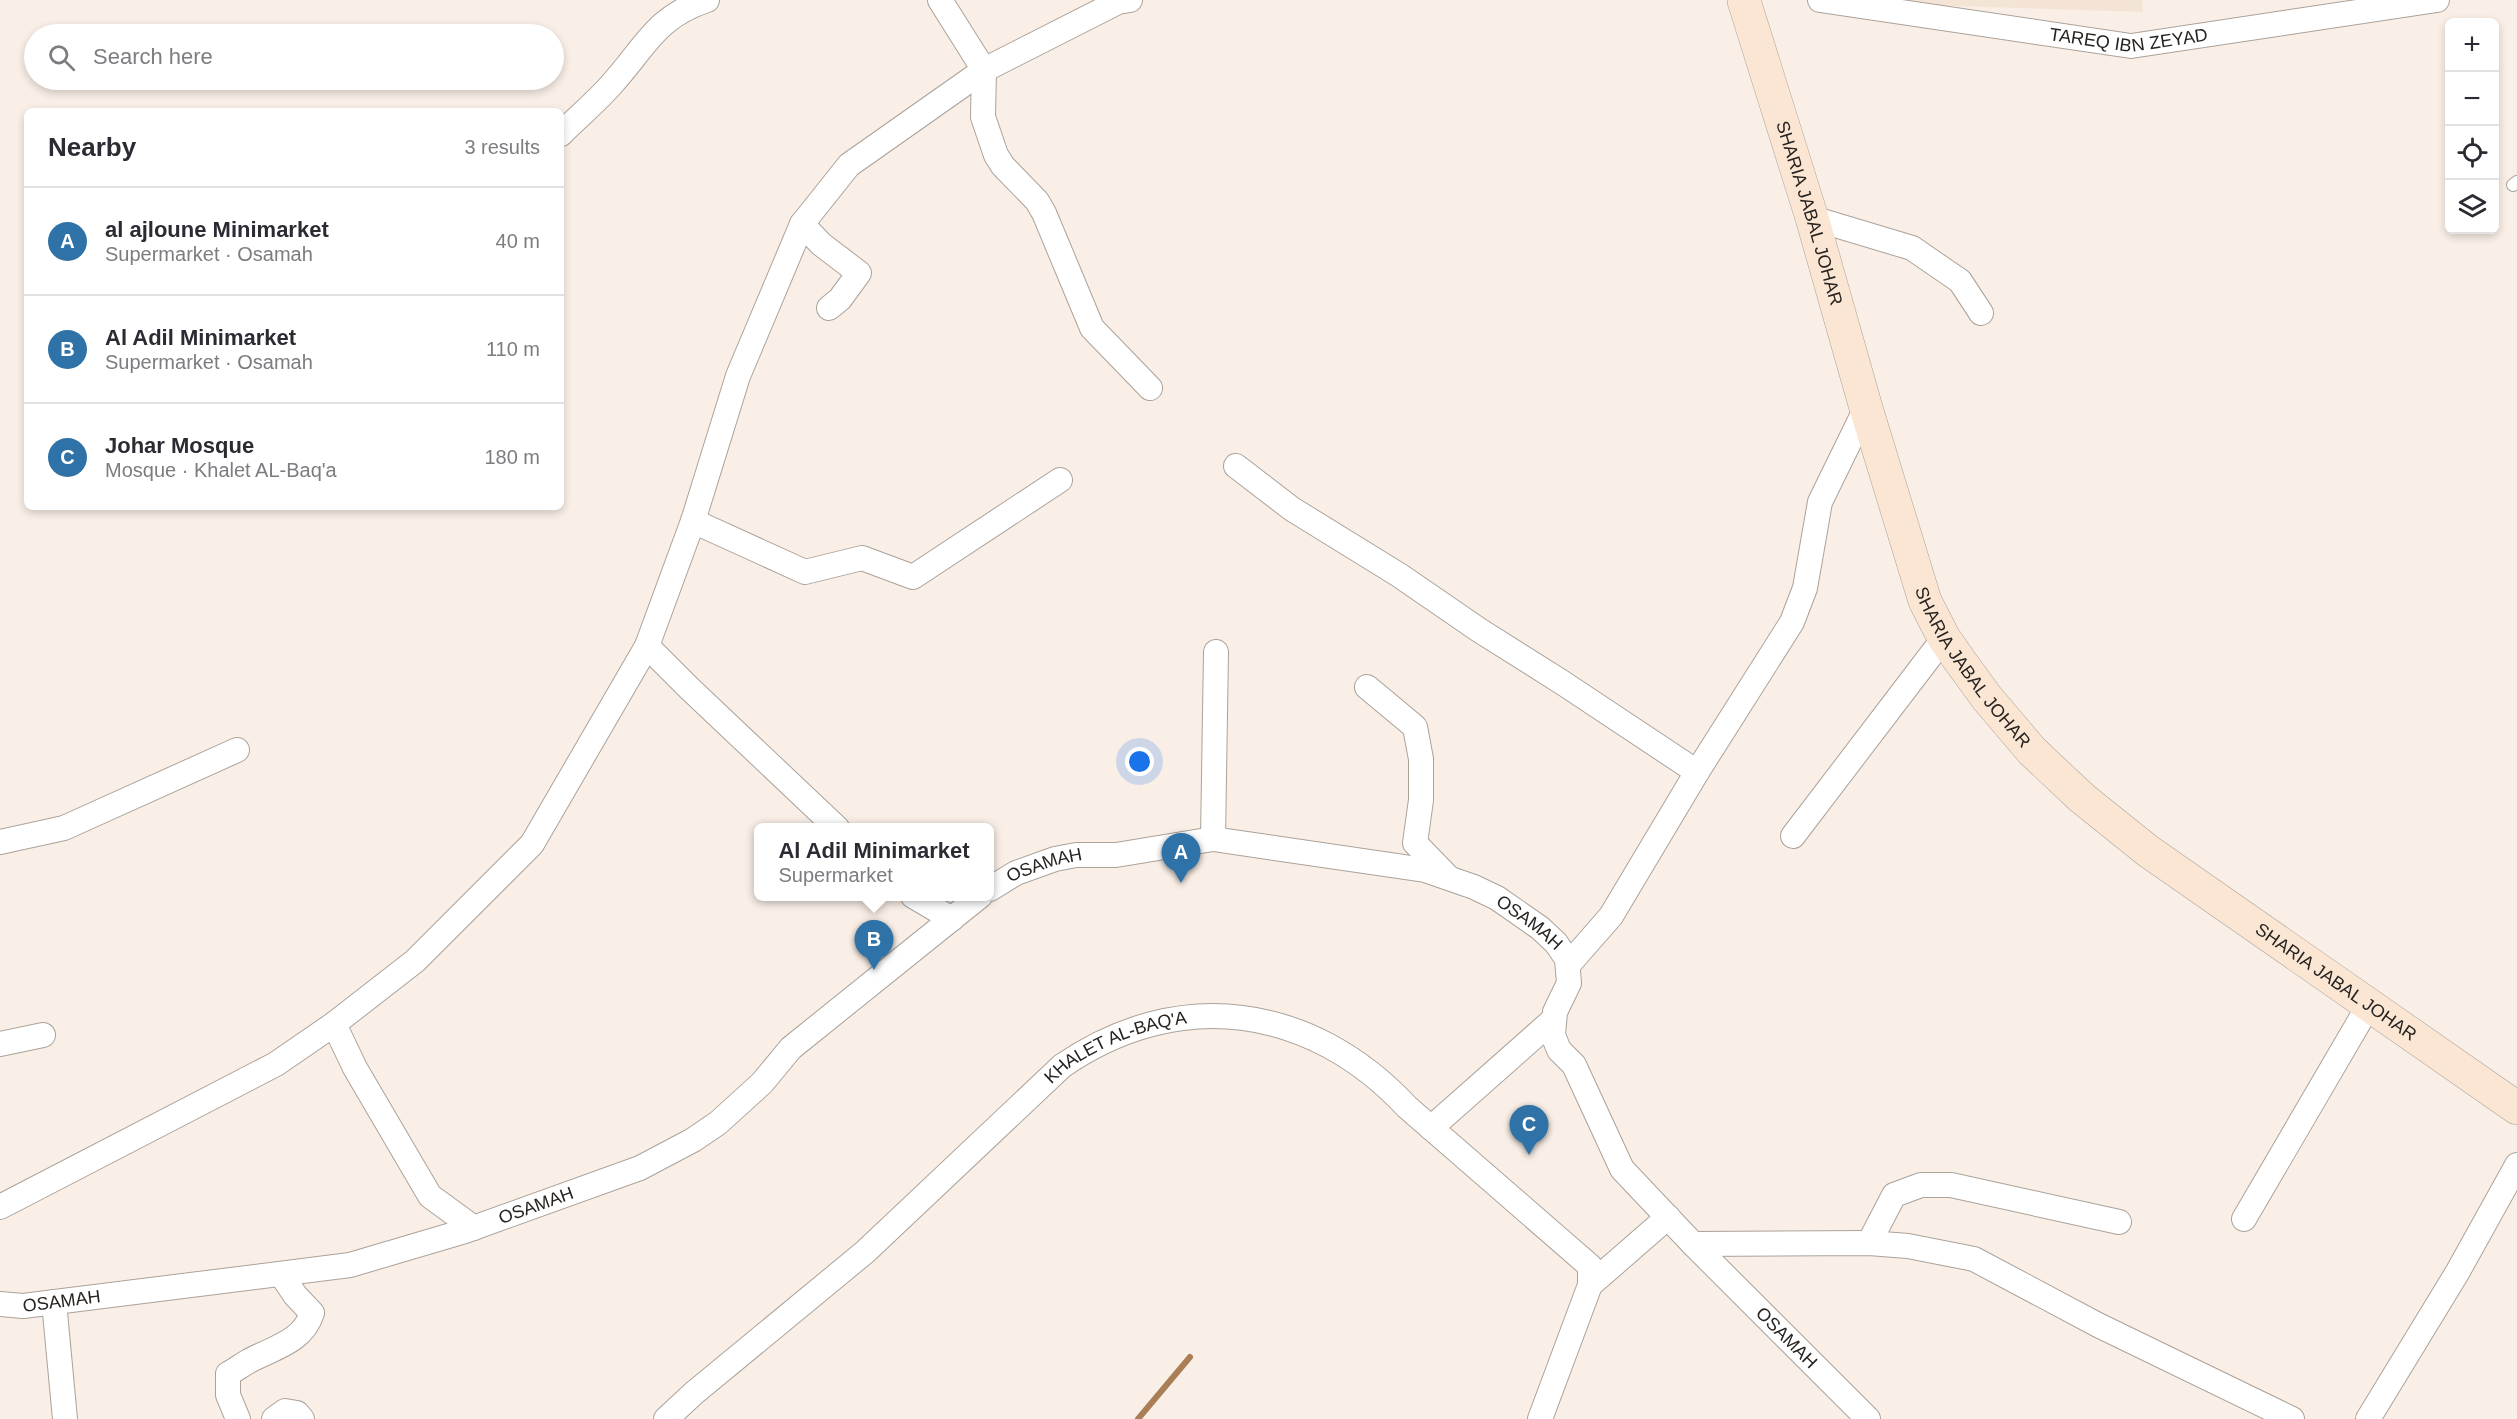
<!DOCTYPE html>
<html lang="en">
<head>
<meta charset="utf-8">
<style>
	:root { --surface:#fff; --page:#f2f2f3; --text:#2b2b33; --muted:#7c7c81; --line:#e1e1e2; --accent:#2e72a7 }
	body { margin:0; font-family:Helvetica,sans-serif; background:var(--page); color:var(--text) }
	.controls { position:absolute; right:18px; top:18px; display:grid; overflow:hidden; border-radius:9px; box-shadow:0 3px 9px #0003 }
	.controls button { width:54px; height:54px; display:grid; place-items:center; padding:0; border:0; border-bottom:2px solid var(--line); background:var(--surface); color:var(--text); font:30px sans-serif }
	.you { position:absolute; left:1140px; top:762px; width:21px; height:21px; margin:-15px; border:4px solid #fff; border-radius:50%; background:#1a73e8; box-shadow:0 0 0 9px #1a73e833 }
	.badge { display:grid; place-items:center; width:39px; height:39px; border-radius:50%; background:var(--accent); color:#fff; font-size:20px; font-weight:700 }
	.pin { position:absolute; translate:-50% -50px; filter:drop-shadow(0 2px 3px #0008) }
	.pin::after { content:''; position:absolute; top:32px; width:21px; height:18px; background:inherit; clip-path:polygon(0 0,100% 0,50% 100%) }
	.popup { position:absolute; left:754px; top:823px; width:240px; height:78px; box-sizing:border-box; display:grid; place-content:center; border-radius:9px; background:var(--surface); filter:drop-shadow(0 2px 4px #0005); font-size:20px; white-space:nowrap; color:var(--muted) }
	.popup b { font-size:22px; color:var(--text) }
	.popup::after { content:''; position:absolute; left:50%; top:100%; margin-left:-12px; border:12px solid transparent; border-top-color:var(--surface) }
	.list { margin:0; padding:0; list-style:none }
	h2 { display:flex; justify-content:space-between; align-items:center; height:78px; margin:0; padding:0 24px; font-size:26px }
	h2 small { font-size:20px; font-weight:400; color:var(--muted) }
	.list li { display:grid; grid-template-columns:39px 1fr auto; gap:18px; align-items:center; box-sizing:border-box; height:108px; padding:0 24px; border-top:2px solid var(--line) }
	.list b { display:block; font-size:22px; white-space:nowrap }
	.list p { margin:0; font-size:20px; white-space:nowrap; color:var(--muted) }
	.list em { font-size:20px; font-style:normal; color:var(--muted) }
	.icon { flex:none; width:33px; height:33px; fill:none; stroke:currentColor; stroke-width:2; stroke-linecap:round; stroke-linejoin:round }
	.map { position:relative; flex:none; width:2517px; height:1419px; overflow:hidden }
	.search { position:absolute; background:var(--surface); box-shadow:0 3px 9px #0003; left:24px; top:24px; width:540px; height:66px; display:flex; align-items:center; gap:15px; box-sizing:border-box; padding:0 21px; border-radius:33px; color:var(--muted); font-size:22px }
	.panel { position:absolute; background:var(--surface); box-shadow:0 3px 9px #0003; left:24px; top:108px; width:540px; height:402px; border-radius:9px }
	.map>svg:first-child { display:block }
	.built { fill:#f4e4d6 }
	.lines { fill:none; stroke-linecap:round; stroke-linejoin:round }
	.stream { stroke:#aa7f58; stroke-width:6 }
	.lane-casing { stroke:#aba29a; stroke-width:14 }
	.street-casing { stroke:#aba29a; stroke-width:26 }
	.secondary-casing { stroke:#aba29a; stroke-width:34 }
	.lane { stroke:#fff; stroke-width:12 }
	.street { stroke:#fff; stroke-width:24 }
	.secondary { stroke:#fae6d3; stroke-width:33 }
	.labels { text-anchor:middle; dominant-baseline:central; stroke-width:4.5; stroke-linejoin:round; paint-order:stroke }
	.street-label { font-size:18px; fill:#272320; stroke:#fff }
</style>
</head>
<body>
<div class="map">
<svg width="2517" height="1419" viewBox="0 0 2517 1419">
	<rect width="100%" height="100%" fill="#f9efe7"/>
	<path class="built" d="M1884 0H2142L2143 12 1922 5Z"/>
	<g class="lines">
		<path class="stream" d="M1138 1419 1190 1357"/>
		<g class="lane-casing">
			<path id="lane" d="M2513 185 2517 182"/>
		</g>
		<g class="street-casing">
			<g id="street">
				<path d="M940 0 984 70 983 117 996 155 1003 166 1037 201 1044 213 1092 328 1150 388"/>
				<path id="s1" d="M1820 0 2131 46 2437 0"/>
				<path d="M561 134C578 117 596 102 611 85 645 48 655 17 707 0"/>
				<path d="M1812 218 1912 248 1960 281 1981 313"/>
				<path d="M802 224 821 244 859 273 840 299 829 308"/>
				<path d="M1236 466 1292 509 1399 575 1479 630 1563 683 1697 772"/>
				<path d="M693 521 805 572 862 558 913 577 1060 480"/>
				<path d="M647 646 689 688 837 828"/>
				<path d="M1367 687 1415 727 1421 759V800L1415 843 1447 876"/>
				<path d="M1793 836 1944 638"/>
				<path d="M1213 839 1216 652"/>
				<path d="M0 842 64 828 237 750"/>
				<path id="s2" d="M990 889 1016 873 1055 859 1076 855H1116L1213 839 1425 870 1474 887 1497 898 1540 928 1556 943 1567 959 1569 983 1555 1012 1553 1035 1559 1050 1574 1065 1622 1169 1693 1244 1868 1419"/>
				<path d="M913 896 952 919"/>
				<path d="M1569 964 1611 916 1697 772 1792 622 1805 588 1820 502 1866 408"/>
				<path d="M334 1024 355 1068 430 1196 474 1228"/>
				<path d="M0 1044 43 1035"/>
				<path d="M1431 1128 1553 1020"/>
				<path d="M0 1207 276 1064 334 1024 415 961 532 844 647 646 693 521 738 376 802 224 849 165 984 70 1118 2 1130 0"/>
				<path d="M2244 1219 2369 1005"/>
				<path d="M1869 1243 1894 1195 1921 1185H1951L2119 1222"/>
				<path d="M1693 1244 1869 1243 1908 1246 1974 1259 2098 1325 2292 1419"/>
				<path d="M54 1302 65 1419"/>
				<path id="s3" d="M0 1304 23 1306 350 1265 465 1231 640 1168 693 1140 718 1123 762 1083 791 1048 980 896"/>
				<path d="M238 1419 228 1395V1374C235 1370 242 1365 249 1361 273 1348 303 1342 312 1313L295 1295 281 1274"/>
				<path d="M274 1419 285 1411 297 1413 302 1419"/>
				<path id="s4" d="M666 1419 694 1393 865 1252 1062 1066C1178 986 1311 1004 1407 1107L1590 1266V1285"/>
				<path d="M1540 1419 1590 1285 1668 1217"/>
				<path d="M2368 1419 2457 1273 2517 1165"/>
			</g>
		</g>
		<g class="secondary-casing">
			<g id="secondary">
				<path id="s5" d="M1744 1 1812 218 1866 408 1925 601 1944 638 1960 661 1987 698 2032 751 2082 798 2148 851 2517 1108"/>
			</g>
		</g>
		<use href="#lane" class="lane"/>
		<use href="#street" class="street"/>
		<use href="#secondary" class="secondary"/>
	</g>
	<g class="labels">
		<g class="street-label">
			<text stroke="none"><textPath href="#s1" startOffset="312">TAREQ IBN ZEYAD</textPath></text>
			<text stroke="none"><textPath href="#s5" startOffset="222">SHARIA JABAL JOHAR</textPath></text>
			<text stroke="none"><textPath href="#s5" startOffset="708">SHARIA JABAL JOHAR</textPath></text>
			<text stroke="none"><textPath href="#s2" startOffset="60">OSAMAH</textPath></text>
			<text stroke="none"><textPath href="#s2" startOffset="564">OSAMAH</textPath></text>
			<text stroke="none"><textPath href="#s5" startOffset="1194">SHARIA JABAL JOHAR</textPath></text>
			<text stroke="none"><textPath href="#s4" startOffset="588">KHALET AL-BAQ'A</textPath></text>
			<text stroke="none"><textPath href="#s3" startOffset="548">OSAMAH</textPath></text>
			<text stroke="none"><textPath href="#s3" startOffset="62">OSAMAH</textPath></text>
			<text stroke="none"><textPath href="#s2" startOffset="1084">OSAMAH</textPath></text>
		</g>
	</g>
</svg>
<div class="controls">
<button>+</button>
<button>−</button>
<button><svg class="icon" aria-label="locate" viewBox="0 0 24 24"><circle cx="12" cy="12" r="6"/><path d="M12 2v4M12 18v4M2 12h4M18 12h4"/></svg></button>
<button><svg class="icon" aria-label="layers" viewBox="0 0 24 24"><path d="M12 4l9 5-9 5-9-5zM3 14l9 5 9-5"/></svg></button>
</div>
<div class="you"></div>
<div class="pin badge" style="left:1181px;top:883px">A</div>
<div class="pin badge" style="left:874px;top:970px">B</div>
<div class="popup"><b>Al Adil Minimarket</b>Supermarket</div>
<div class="pin badge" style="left:1529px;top:1155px">C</div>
<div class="search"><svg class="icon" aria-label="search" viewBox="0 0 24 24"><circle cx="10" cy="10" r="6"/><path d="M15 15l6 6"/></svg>Search here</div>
<section class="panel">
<h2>Nearby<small>3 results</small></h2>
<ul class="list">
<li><span class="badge">A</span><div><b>al ajloune Minimarket</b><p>Supermarket · Osamah</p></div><em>40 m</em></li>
<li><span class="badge">B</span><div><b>Al Adil Minimarket</b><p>Supermarket · Osamah</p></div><em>110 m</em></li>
<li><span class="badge">C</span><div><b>Johar Mosque</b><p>Mosque · Khalet AL-Baq'a</p></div><em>180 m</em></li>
</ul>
</section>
</div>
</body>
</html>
